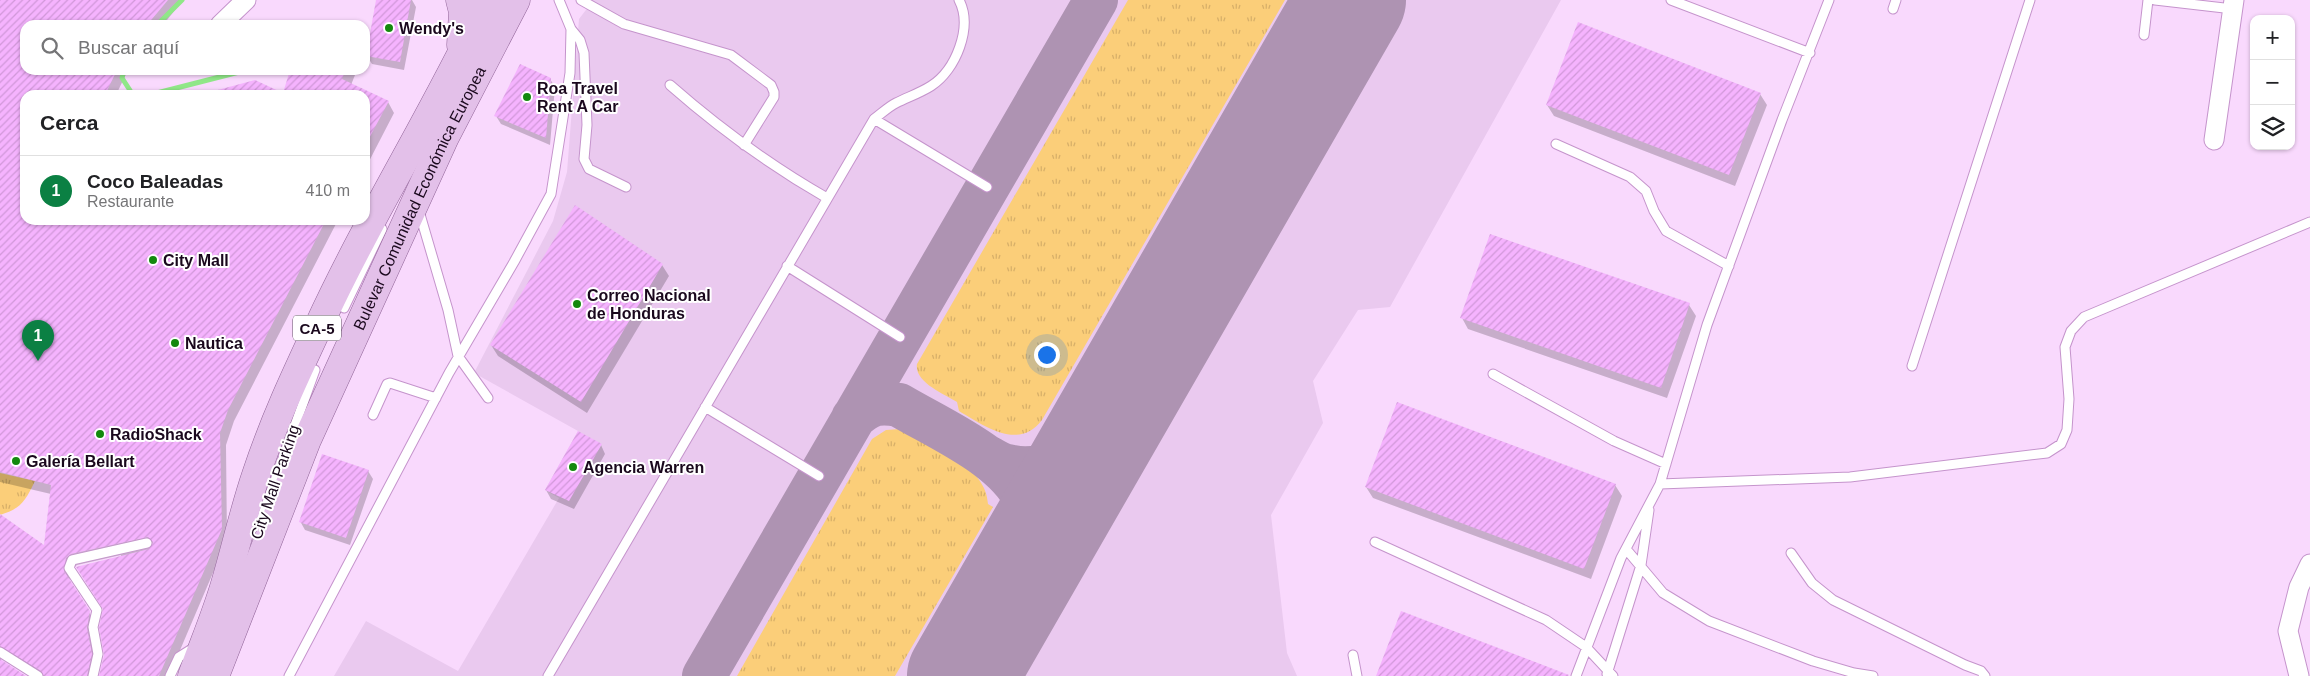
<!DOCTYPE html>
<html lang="es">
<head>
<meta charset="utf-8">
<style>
	:root { --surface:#fff; --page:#f6f6f6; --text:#202124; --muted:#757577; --line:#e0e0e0; --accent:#0b8043 }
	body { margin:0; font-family:Helvetica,sans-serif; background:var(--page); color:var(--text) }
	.controls { position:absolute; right:15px; top:15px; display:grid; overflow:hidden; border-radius:10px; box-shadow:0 1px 4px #0004 }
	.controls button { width:45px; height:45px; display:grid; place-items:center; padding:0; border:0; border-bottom:1px solid var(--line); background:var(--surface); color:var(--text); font:25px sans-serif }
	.you { position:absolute; left:1046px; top:354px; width:18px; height:18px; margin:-12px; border:4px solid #fff; border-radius:50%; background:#1a73e8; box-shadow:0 0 0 8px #1a73e833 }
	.badge { display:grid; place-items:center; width:32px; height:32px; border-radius:50%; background:var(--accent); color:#fff; font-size:16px; font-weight:700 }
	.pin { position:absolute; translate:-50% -41px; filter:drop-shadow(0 1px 2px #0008) }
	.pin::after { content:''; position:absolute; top:26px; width:18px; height:15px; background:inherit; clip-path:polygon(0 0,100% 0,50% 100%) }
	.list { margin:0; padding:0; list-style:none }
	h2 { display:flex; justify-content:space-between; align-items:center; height:65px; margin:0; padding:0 20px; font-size:21px }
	h2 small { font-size:16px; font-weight:400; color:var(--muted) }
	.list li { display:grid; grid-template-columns:32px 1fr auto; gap:15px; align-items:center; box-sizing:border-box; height:70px; padding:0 20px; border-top:1px solid var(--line) }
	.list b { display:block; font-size:19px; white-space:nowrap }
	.list p { margin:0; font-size:16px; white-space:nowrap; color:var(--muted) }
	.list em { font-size:16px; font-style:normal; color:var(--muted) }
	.icon { flex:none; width:28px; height:28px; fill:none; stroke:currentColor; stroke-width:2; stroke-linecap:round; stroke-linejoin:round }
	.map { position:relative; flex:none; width:2310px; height:676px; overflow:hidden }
	.search { position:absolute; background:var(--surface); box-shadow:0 1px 4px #0004; left:20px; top:20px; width:350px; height:55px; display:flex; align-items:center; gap:12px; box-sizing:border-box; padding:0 18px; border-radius:15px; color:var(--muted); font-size:19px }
	.panel { position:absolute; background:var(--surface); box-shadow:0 1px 4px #0004; left:20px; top:90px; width:350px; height:135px; border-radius:15px }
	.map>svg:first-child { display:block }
	.built { fill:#eac9ef }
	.grass { fill:url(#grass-tufts) }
	.shadow { fill:#0003 }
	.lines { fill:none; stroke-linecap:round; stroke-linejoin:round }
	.stream { stroke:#90e788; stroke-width:5 }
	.taxiway { stroke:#ae93b2; stroke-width:44 }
	.runway { stroke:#ae93b2; stroke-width:110 }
	.building { fill:url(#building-hatch) }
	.service-casing { stroke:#c594cc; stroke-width:11 }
	.minor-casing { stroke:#c594cc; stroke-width:21 }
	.primary-casing { stroke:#916498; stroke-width:29 }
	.service { stroke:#fff; stroke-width:9 }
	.minor { stroke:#fff; stroke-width:19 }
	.primary { stroke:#e3c0e9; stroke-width:28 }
	.poi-dot { fill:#13890d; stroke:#fff; stroke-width:2 }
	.labels { text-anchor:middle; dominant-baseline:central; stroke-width:4; stroke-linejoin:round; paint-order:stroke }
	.shield { fill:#fff; stroke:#5f5261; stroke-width:1 }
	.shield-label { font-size:15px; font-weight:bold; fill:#1a081d }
	.poi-label { font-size:16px; font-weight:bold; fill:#1a081d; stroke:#fff; text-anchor:start }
	.street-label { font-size:16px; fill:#1a081d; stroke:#fff }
</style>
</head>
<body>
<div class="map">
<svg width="2310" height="676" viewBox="0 0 2310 676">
	<defs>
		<pattern id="grass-tufts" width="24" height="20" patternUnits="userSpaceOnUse" patternTransform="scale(1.25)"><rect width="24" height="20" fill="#fbce79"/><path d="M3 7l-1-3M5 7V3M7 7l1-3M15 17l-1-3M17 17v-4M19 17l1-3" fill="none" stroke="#d7af68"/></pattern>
		<pattern id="building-hatch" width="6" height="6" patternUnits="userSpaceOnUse" patternTransform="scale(1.25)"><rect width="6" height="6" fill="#f5b3fe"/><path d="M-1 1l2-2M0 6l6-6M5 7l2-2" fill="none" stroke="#d198d9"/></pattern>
	</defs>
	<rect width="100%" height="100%" fill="#f9d9fd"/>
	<path class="built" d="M590 0H1561L1390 307 1358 310 1313 381 1323 423 1271 515 1287 653 1297 676H334L366 621 458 671 559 498 545 490 578 431 474 373 553 221 567 172 579 19 592 2Z"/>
	<path class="grass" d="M1128 0H1285L1042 420C1019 451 984 426 959 411L957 402C944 394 914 382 917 364Z
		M900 429 911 432C938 449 987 468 988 504L993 507 895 676H737L872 439 886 430Z
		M0 473 35 481C25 501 22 508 0 515Z"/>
	<path class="shadow" d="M0 0H183L163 25H25V70H128L116 95H25V220H338L234 421 226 445 227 540 169 676H101L121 555 77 565 71 570 69 582 96 623 95 676H40L8 656 0 660V523L45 547 51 494 0 482Z
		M377 0H412L416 7 404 70 372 64 367 56Z
		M291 70H357L351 85 388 102 394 113 365 169V95H202L255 81 284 95Z
		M550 79 555 87 550 145 501 124 496 116Z
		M1760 94 1767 105 1735 186 1554 116 1547 105Z
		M662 265 669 276 587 413 498 356 491 345Z
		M1689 305 1696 316 1667 398 1468 329 1462 318Z
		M601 445 605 454 574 509 551 499 546 490Z
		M368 471 373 479 350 545 305 530 300 521Z
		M1615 485 1622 496 1591 579 1373 498 1366 487Z"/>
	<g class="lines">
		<path class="stream" d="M157 25 182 0
			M124 70 122 78 133 95
			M149 95 247 70"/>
		<path class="taxiway" d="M853 418C870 404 877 401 899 405 941 430 1009 458 1028 505 1036 523 1030 544 1027 562
			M986 456C993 460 1000 465 1008 466 1043 475 1074 455 1101 434
			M704 676 1096 0"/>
		<path class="runway" d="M962 676 1351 0"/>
	</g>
	<path class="building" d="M0 0H168L147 25H25V70H117L105 95H25V220H326L228 410 220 433 222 529 159 676H99L104 655 99 627 103 609 76 567 149 549 153 542 148 537 71 554 66 558 64 571 90 611 87 628 92 654 87 676H44L41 671 0 646V514L44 545 51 485 0 472Z
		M376 0H411L400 62 366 56Z
		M1578 22 1761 93 1729 175 1546 105Z
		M520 64 551 78 546 138 494 116Z
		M290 70H346L342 79 389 101 365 146V95H214V91L255 80 283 93Z
		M575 205 663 264 581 402 490 345Z
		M1490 234 1690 303 1661 388 1460 318Z
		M1397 402 1616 484 1584 569 1365 487Z
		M578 431 602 444 569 501 545 490Z
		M322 454 369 470 346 538 299 522Z
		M1401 611 1569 675 1568 676H1376Z
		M0 659 26 676H0Z"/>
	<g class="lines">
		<g class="service-casing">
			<path id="service" d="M581 0 624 24 731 55 771 85 774 92V97L744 145
				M1671 0 1810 53
				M2155 0 2233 9
				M1893 9 1896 0
				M571 29 580 40 584 53 587 125 584 159 589 169 626 187
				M2144 35 2148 0
				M670 85C719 128 771 166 827 198
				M874 119 987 187
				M1556 144 1630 177 1646 191 1654 211 1666 231 1729 266
				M419 211 448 310 458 356 488 398
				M787 266 900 337
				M344 308 382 229
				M1912 366 2030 0
				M1493 374 1614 441 1666 464
				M705 407 819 476
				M373 415 387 384 390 383 436 398
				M1660 484 1850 477 2047 453 2061 444 2067 430 2069 399 2065 347 2071 331 2084 317 2310 222
				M259 525 315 370
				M1375 542 1546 620 1586 647 1613 676
				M1626 549 1663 593 1709 621 1813 661 1854 673 1873 676
				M1791 553 1812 583 1833 600 1965 665 1981 671 1985 676
				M0 652 38 676
				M1353 655 1357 676
				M1607 674 1641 565 1649 510
				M93 676 98 654 93 627 97 610 69 568 72 560 147 543
				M170 676 179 657 195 647
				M289 676 449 373 514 262 551 194 570 73 571 29 559 0
				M548 676 874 119C881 114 888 107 896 103 908 97 920 93 931 86 956 70 973 27 959 0
				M1576 676 1621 558 1660 484 1707 325 1782 120 1829 0"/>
		</g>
		<g class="minor-casing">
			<path id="minor" d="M220 25 246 0
				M2214 140 2234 0
				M2299 676 2288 631 2299 587 2310 564"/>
		</g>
		<g class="primary-casing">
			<g id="primary">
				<path d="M460 0 463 12 461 45"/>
				<path d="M192 676C203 645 216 615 225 584 236 547 244 510 256 475 273 423 296 374 319 325 370 214 436 111 488 0"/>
				<path id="s1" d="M215 676 307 440 445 137 516 0"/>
			</g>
		</g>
		<use href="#service" class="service"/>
		<use href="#minor" class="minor"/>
		<use href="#primary" class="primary"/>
	</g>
	<g class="poi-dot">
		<circle cx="389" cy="28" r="5"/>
		<circle cx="527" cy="97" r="5"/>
		<circle cx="153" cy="260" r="5"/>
		<circle cx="577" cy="304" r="5"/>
		<circle cx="175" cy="343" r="5"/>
		<circle cx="100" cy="434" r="5"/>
		<circle cx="16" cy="461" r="5"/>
		<circle cx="573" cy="467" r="5"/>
	</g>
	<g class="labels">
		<rect class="shield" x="293" y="315.5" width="48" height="25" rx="4"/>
		<g class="shield-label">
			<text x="317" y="328">CA-5</text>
		</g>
		<g class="poi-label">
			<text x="399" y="28">Wendy's</text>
			<text x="537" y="88">Roa Travel<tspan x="537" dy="18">Rent A Car</tspan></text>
			<text x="163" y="260">City Mall</text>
			<text x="587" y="295">Correo Nacional<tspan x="587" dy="18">de Honduras</tspan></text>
			<text x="185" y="343">Nautica</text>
			<text x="110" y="434">RadioShack</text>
			<text x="26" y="461">Galería Bellart</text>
			<text x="583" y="467">Agencia Warren</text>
		</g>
		<g class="street-label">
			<text stroke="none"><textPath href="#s1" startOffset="520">Bulevar Comunidad Económica Europea</textPath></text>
			<text transform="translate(275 482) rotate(-71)">City Mall Parking</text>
		</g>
	</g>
</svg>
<div class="controls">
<button>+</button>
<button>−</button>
<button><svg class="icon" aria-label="layers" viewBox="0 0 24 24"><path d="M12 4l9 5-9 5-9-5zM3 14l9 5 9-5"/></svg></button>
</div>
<div class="you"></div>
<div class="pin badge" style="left:38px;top:361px">1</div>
<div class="search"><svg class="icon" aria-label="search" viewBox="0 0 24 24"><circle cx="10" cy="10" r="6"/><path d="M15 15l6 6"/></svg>Buscar aquí</div>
<section class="panel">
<h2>Cerca<small></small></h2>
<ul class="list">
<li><span class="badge">1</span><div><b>Coco Baleadas</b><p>Restaurante</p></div><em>410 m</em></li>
</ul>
</section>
</div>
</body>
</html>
